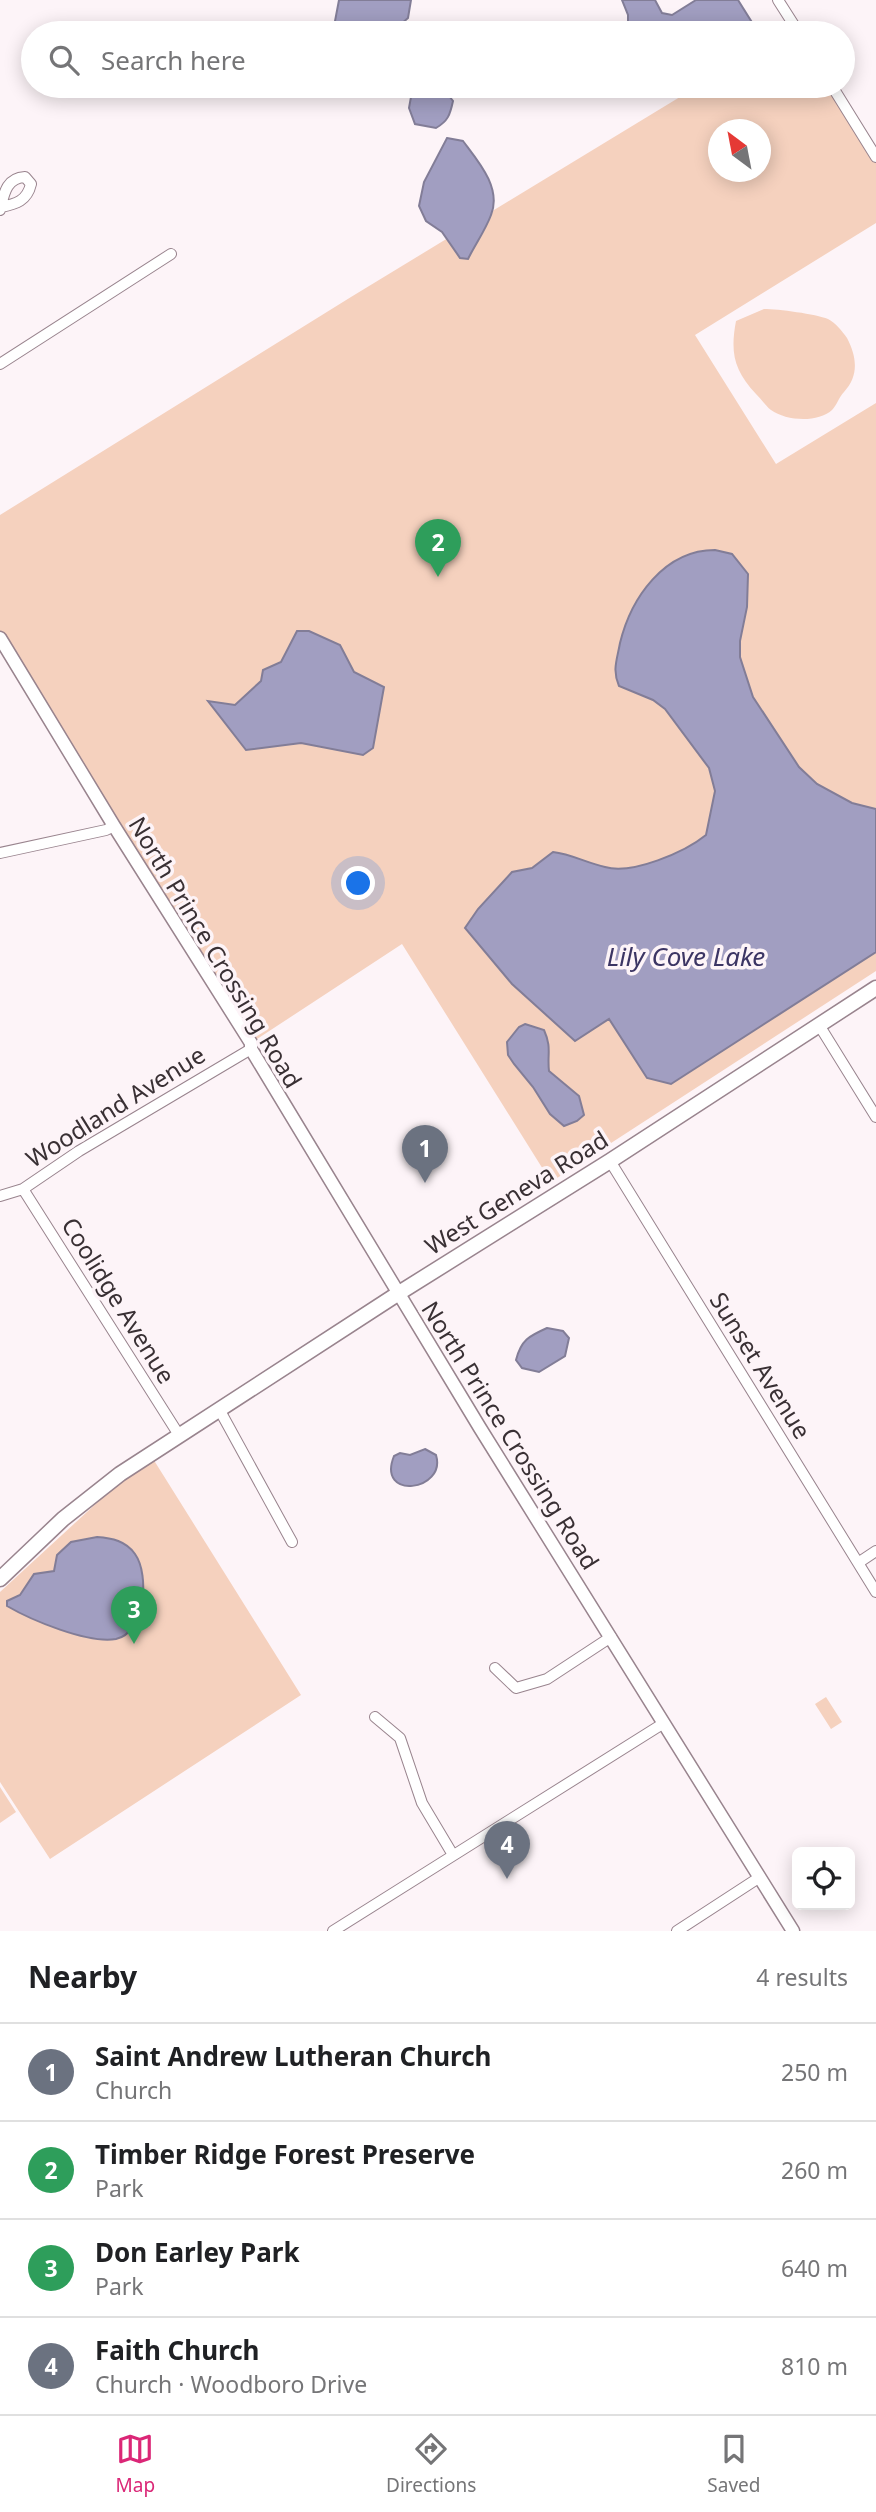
<!DOCTYPE html>
<html lang="en">
<head>
<meta charset="utf-8">
<style>
	:root { --surface:#fff; --page:#f6f6f6; --text:#202124; --muted:#757577; --line:#e0e0e0; --accent:#db2777 }
	body { margin:0; font-family:"Noto Sans",sans-serif; background:var(--page); color:var(--text) }
	.controls { position:absolute; right:21px; bottom:21px; display:grid; overflow:hidden; border-radius:10px; box-shadow:0 4px 18px #0003 }
	.controls button { width:63px; height:63px; display:grid; place-items:center; padding:0; border:0; border-bottom:2px solid var(--line); background:var(--surface); color:var(--text); font:35px sans-serif }
	.compass { position:absolute; left:708px; top:119px; width:63px; height:63px; border-radius:50%; background:var(--surface); box-shadow:0 4px 18px #0003; rotate:328deg }
	.you { position:absolute; left:359px; top:884px; width:24px; height:24px; margin:-18px; border:5px solid #fff; border-radius:50%; background:#1a73e8; box-shadow:0 0 0 10px #1a73e833 }
	.badge { display:grid; place-items:center; width:46px; height:46px; border-radius:50%; background:var(--accent); color:#fff; font-size:23px; font-weight:700 }
	.pin { position:absolute; translate:-50% -58px; filter:drop-shadow(0 2px 4px #0008) }
	.pin::after { content:''; position:absolute; top:37px; width:24px; height:21px; background:inherit; clip-path:polygon(0 0,100% 0,50% 100%) }
	.list { margin:0; padding:0; list-style:none }
	h2 { display:flex; justify-content:space-between; align-items:center; height:91px; margin:0; padding:0 28px; font-size:30px }
	h2 small { font-size:23px; font-weight:400; color:var(--muted) }
	.list li { display:grid; grid-template-columns:46px 1fr auto; gap:21px; align-items:center; box-sizing:border-box; height:98px; padding:0 28px; border-top:2px solid var(--line) }
	.list b { display:block; font-size:26px; white-space:nowrap }
	.list p { margin:0; font-size:23px; white-space:nowrap; color:var(--muted) }
	.list em { font-size:23px; font-style:normal; color:var(--muted) }
	.icon { flex:none; width:38px; height:38px; fill:none; stroke:currentColor; stroke-width:2; stroke-linecap:round; stroke-linejoin:round }
	.map { position:relative; flex:none; width:876px; height:1931px; overflow:hidden }
	.search { position:absolute; background:var(--surface); box-shadow:0 4px 18px #0003; left:21px; right:21px; top:21px; height:77px; display:flex; align-items:center; gap:18px; box-sizing:border-box; padding:0 24px; border-radius:38px; color:var(--muted); font-size:26px }
	.sheet { height:483px; background:var(--surface) }
	nav { display:flex; justify-content:space-around; align-items:center; box-sizing:border-box; height:98px; border-top:2px solid var(--line); background:var(--surface); font-size:19px; color:var(--muted) }
	nav a { display:grid; justify-items:center; gap:4px }
	nav .on { color:var(--accent) }
	.map>svg:first-child { display:block }
	.green { fill:#f5d1be; fill-rule:evenodd }
	.water { fill:#a19ec1; stroke:#827d97; stroke-width:2 }
	.lines { fill:none; stroke-linecap:round; stroke-linejoin:round }
	.minor-casing { stroke:#99848e; stroke-width:12 }
	.tertiary-casing { stroke:#99848e; stroke-width:15 }
	.secondary-casing { stroke:#99848e; stroke-width:17 }
	.minor { stroke:#fff; stroke-width:10 }
	.tertiary { stroke:#fff; stroke-width:12 }
	.secondary { stroke:#fff; stroke-width:14 }
	.labels { text-anchor:middle; dominant-baseline:central; stroke-width:7; stroke-linejoin:round; paint-order:stroke }
	.street-label { font-size:24px; fill:#393034; stroke:#fdf4f8 }
	.water-label { font-size:26px; font-style:italic; fill:#3c3564; stroke:#fdf4f8 }
</style>
</head>
<body>
<div class="map">
<svg width="876" height="1931" viewBox="0 0 876 1931">
	<rect width="100%" height="100%" fill="#fdf4f8"/>
	<path class="green" d="M698 86H830L876 160V223L695 335 776 464 876 403V971L551 1182 402 944 251 1043 0 638V515L351 297ZM718 130H760V172H718Z
		M764 309C778 309 816 314 828 319 836 323 842 331 847 338 857 357 859 376 844 392 839 397 837 405 832 410 818 423 786 421 771 410 766 406 761 399 756 394 734 370 730 353 736 321Z
		M150 1454 301 1695 50 1859 0 1782V1592Z
		M826 1697 842 1722 831 1729 815 1704Z
		M0 1787 16 1812 0 1823Z"/>
	<path class="water" d="M339 0H411L408 18 391 33H341L335 21Z
		M622 0H655L662 13 672 15 696 0H738L753 24 751 33H628V15Z
		M413 86H441L453 101C450 115 448 121 436 128L415 124 409 108Z
		M447 138 463 141C478 161 502 188 491 215 486 229 475 245 468 259L460 258 442 232 426 221 419 206 424 182Z
		M715 550 732 554 748 574 747 607 740 641V657L753 697 799 767 817 784 852 803 876 809V952L671 1084 647 1078 609 1019 575 1041 512 984 465 928 478 909 512 872 532 868 553 852C571 854 587 863 605 867 632 875 685 852 706 835L715 791 709 768 665 709 653 700 619 686C612 670 617 660 620 643 631 598 664 550 715 550Z
		M297 631H309L340 645 354 672 384 687 373 748 363 755 301 743 246 750 208 701 235 705 261 681 263 670 281 662Z
		M525 1024 544 1030C552 1048 547 1054 549 1071L579 1096 584 1115 577 1121 564 1126 550 1114 533 1087 514 1064 508 1055 507 1042 519 1027Z
		M547 1328 563 1331 569 1338 565 1356 539 1372 522 1368 516 1360C521 1340 529 1336 547 1328Z
		M425 1449 436 1455C447 1491 376 1501 394 1456L400 1453 410 1455Z
		M97 1537C112 1538 126 1541 135 1554 150 1575 145 1633 116 1639 88 1644 31 1620 7 1606V1601L20 1595 34 1574 54 1571 57 1555 71 1542Z"/>
	<g class="lines">
		<g class="minor-casing">
			<path id="minor" d="M778 0 799 33
				M832 86 876 157
				M0 210C4 194 6 178 25 177L31 184C27 201 16 204 1 207
				M0 364 171 254
				M0 853 106 830 114 826
				M819 1025 876 1117
				M610 1161 876 1592
				M23 1189 179 1435
				M0 1196 23 1189 79 1151 251 1049
				M219 1409 292 1542
				M858 1563 876 1551
				M495 1668 516 1688 547 1679 611 1637
				M375 1717 400 1738 422 1803 453 1855
				M333 1931 664 1723
				M677 1931 760 1877"/>
		</g>
		<g class="tertiary-casing">
			<path id="tertiary" d="M0 638 114 826 251 1043V1049L480 1428 793 1931"/>
		</g>
		<g class="secondary-casing">
			<path id="secondary" d="M0 1579 63 1519 120 1474 399 1293 610 1161 876 988"/>
		</g>
		<use href="#minor" class="minor"/>
		<use href="#tertiary" class="tertiary"/>
		<use href="#secondary" class="secondary"/>
	</g>
	<g class="labels">
		<g class="street-label">
			<text transform="translate(216 952) rotate(59)">North Prince Crossing Road</text>
			<text transform="translate(115 1106) rotate(-32)">Woodland Avenue</text>
			<text transform="translate(516 1192) rotate(-32)">West Geneva Road</text>
			<text transform="translate(119 1300) rotate(58)">Coolidge Avenue</text>
			<text transform="translate(761 1365) rotate(58)">Sunset Avenue</text>
			<text transform="translate(511 1435) rotate(58)">North Prince Crossing Road</text>
		</g>
		<g class="water-label">
			<text x="686" y="956">Lily Cove Lake</text>
		</g>
	</g>
</svg>
<div class="controls">
<button><svg class="icon" aria-label="locate" viewBox="0 0 24 24"><circle cx="12" cy="12" r="6"/><path d="M12 2v4M12 18v4M2 12h4M18 12h4"/></svg></button>
</div>
<svg class="compass" viewBox="-18 -18 36 36"><path d="M0-13l5 13h-10z" fill="#e53935"/><path d="M0 13l5-13h-10z" fill="#757577"/></svg>
<div class="you"></div>
<div class="pin badge" style="left:425px;top:1183px;background:#6b7280">1</div>
<div class="pin badge" style="left:438px;top:577px;background:#2e9e5b">2</div>
<div class="pin badge" style="left:134px;top:1644px;background:#2e9e5b">3</div>
<div class="pin badge" style="left:507px;top:1879px;background:#6b7280">4</div>
<div class="search"><svg class="icon" aria-label="search" viewBox="0 0 24 24"><circle cx="10" cy="10" r="6"/><path d="M15 15l6 6"/></svg>Search here</div>
</div>
<section class="sheet">
<h2>Nearby<small>4 results</small></h2>
<ul class="list">
<li><span class="badge" style="background:#6b7280">1</span><div><b>Saint Andrew Lutheran Church</b><p>Church</p></div><em>250 m</em></li>
<li><span class="badge" style="background:#2e9e5b">2</span><div><b>Timber Ridge Forest Preserve</b><p>Park</p></div><em>260 m</em></li>
<li><span class="badge" style="background:#2e9e5b">3</span><div><b>Don Earley Park</b><p>Park</p></div><em>640 m</em></li>
<li><span class="badge" style="background:#6b7280">4</span><div><b>Faith Church</b><p>Church · Woodboro Drive</p></div><em>810 m</em></li>
</ul>
</section>
<nav>
<a class="on"><svg class="icon" aria-label="map" viewBox="0 0 24 24"><path d="M3 6l6-2 6 2 6-2v14l-6 2-6-2-6 2zM9 4v14M15 6v14"/></svg>Map</a>
<a><svg class="icon" aria-label="directions" viewBox="0 0 24 24"><path d="M12 3l9 9-9 9-9-9zM9 14v-3h6M13 9l2 2-2 2"/></svg>Directions</a>
<a><svg class="icon" aria-label="saved" viewBox="0 0 24 24"><path d="M7 4h10v16l-5-4-5 4z"/></svg>Saved</a>
</nav>
</body>
</html>
